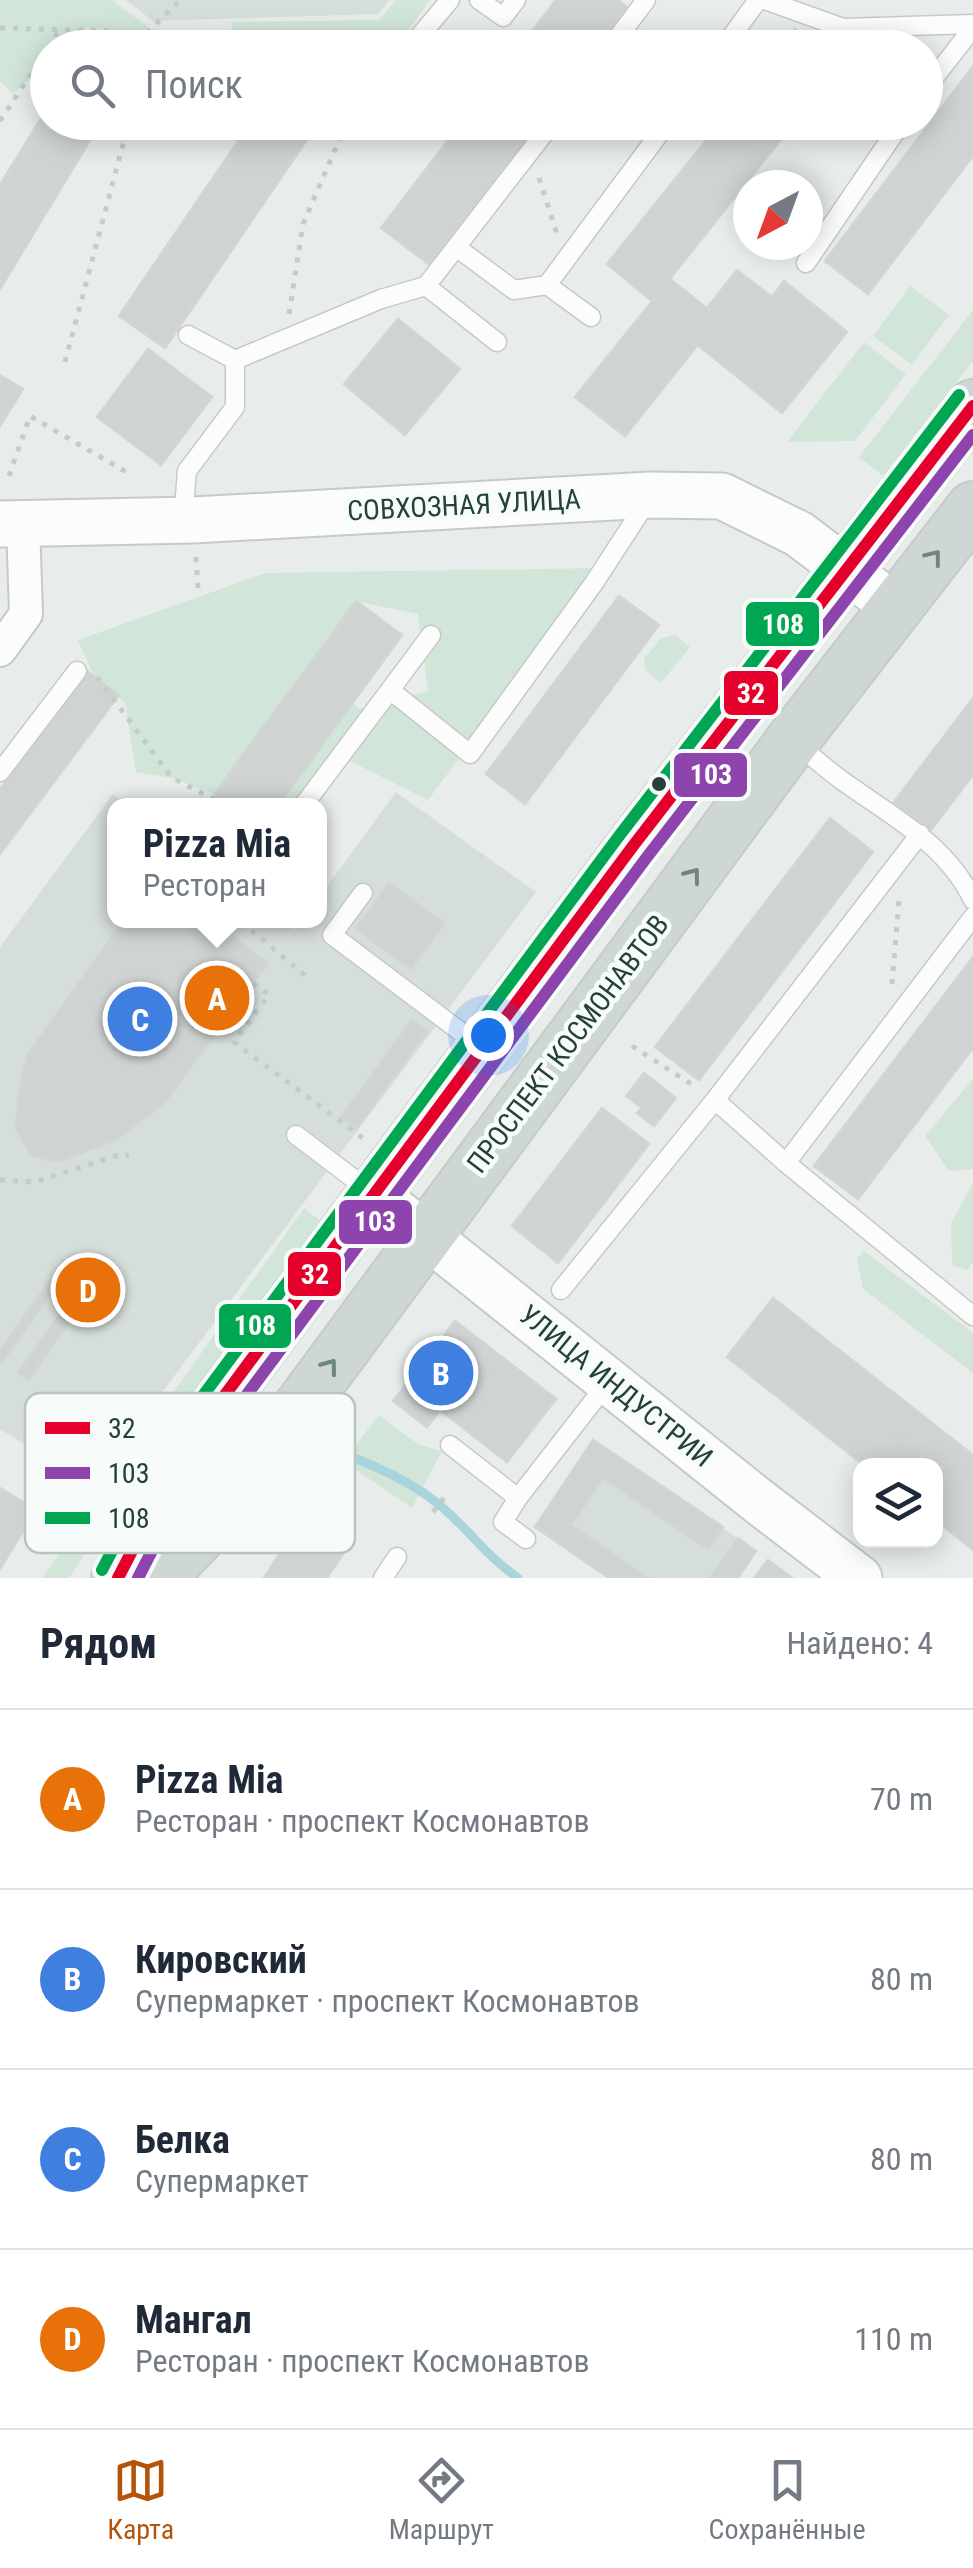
<!DOCTYPE html>
<html lang="ru">
<head>
<meta charset="utf-8">
<style>
	:root { --surface:#fff; --page:#f6f6f7; --text:#1f2937; --muted:#747a83; --line:#e0e1e3; --accent:#b45309 }
	body { margin:0; font-family:"Roboto Condensed",sans-serif; background:var(--page); color:var(--text) }
	.controls { position:absolute; right:30px; bottom:30px; display:grid; overflow:hidden; border-radius:20px; box-shadow:0 5px 25px #0003 }
	.controls button { width:90px; height:90px; display:grid; place-items:center; padding:0; border:0; border-bottom:2px solid var(--line); background:var(--surface); color:var(--text); font:50px sans-serif }
	.compass { position:absolute; left:733px; top:170px; width:90px; height:90px; border-radius:50%; background:var(--surface); box-shadow:0 5px 25px #0003; rotate:221deg }
	.you { position:absolute; left:488px; top:1035px; width:35px; height:35px; margin:-25px; border:8px solid #fff; border-radius:50%; background:#1a73e8; box-shadow:0 0 0 15px #1a73e833 }
	.badge { display:grid; place-items:center; width:65px; height:65px; border-radius:50%; background:var(--accent); color:#fff; font-size:32px; font-weight:700 }
	.pin { position:absolute; translate:-50% -50%; border:5px solid #fff; box-shadow:0 2px 10px #0006 }
	.popup { position:absolute; left:107px; top:798px; width:220px; height:130px; box-sizing:border-box; display:grid; place-content:center; border-radius:20px; background:var(--surface); filter:drop-shadow(0 2px 8px #0005); font-size:32px; white-space:nowrap; color:var(--muted) }
	.popup b { font-size:38px; color:var(--text) }
	.popup::after { content:''; position:absolute; left:50%; top:100%; margin-left:-20px; border:20px solid transparent; border-top-color:var(--surface) }
	.list { margin:0; padding:0; list-style:none }
	h2 { display:flex; justify-content:space-between; align-items:center; height:130px; margin:0; padding:0 40px; font-size:42px }
	h2 small { font-size:32px; font-weight:400; color:var(--muted) }
	.list li { display:grid; grid-template-columns:65px 1fr auto; gap:30px; align-items:center; box-sizing:border-box; height:180px; padding:0 40px; border-top:2px solid var(--line) }
	.list b { display:block; font-size:38px; white-space:nowrap }
	.list p { margin:0; font-size:32px; white-space:nowrap; color:var(--muted) }
	.list em { font-size:32px; font-style:normal; color:var(--muted) }
	.icon { flex:none; width:55px; height:55px; fill:none; stroke:currentColor; stroke-width:2; stroke-linecap:round; stroke-linejoin:round }
	.map { position:relative; flex:none; width:973px; height:1578px; overflow:hidden }
	.search { position:absolute; background:var(--surface); box-shadow:0 5px 25px #0003; left:30px; right:30px; top:30px; height:110px; display:flex; align-items:center; gap:25px; box-sizing:border-box; padding:0 35px; border-radius:55px; color:var(--muted); font-size:38px }
	.sheet { height:850px; background:var(--surface) }
	nav { display:flex; justify-content:space-around; align-items:center; box-sizing:border-box; height:140px; border-top:2px solid var(--line); background:var(--surface); font-size:28px; color:var(--muted) }
	nav a { display:grid; justify-items:center; gap:5px }
	nav .on { color:var(--accent) }
	.map>svg:first-child { display:block }
	.built { fill:#d6dedb }
	.green { fill:#d1e6d8 }
	.lines { fill:none; stroke-linecap:round; stroke-linejoin:round }
	.stream { stroke:#a9d4db; stroke-width:9 }
	.building { fill:#cfd4d2; stroke:#d1d6d4; stroke-width:2.5 }
	.lane-casing { stroke:#c5cac8; stroke-width:21 }
	.street-casing { stroke:#c5cac8; stroke-width:36 }
	.secondary-casing { stroke:#c3cbc8; stroke-width:49 }
	.primary-casing { stroke:#c3ccc9; stroke-width:56 }
	.path { stroke:#c3ccca; stroke-width:5; stroke-dasharray:5 8; stroke-linecap:butt }
	.lane { stroke:#fcfcfc; stroke-width:18 }
	.street { stroke:#fcfcfc; stroke-width:32 }
	.secondary { stroke:#fcfcfc; stroke-width:45 }
	.primary { stroke:#cfd7d5; stroke-width:52 }
	.bus-1-casing { stroke:#f7fbf9; stroke-width:20 }
	.bus-2-casing { stroke:#f7fbf9; stroke-width:20 }
	.bus-3-casing { stroke:#f7fbf9; stroke-width:20 }
	.bus-1 { stroke:#e4002b; stroke-width:12 }
	.bus-2 { stroke:#8e44ad; stroke-width:12 }
	.bus-3 { stroke:#00a651; stroke-width:12 }
	.oneway { stroke:#718580 }
	.bus-dot { fill:#24423a; stroke:#f7fbf9; stroke-width:4 }
	.labels { text-anchor:middle; dominant-baseline:central; stroke-width:9; stroke-linejoin:round; paint-order:stroke }
	.street-label { font-size:28px; fill:#24423a; stroke:#f7fbf9 }
	.key { fill:#f7fbf9; stroke:#b8c4c0; stroke-width:2.5 }
	.key-label { font-size:28px; fill:#24423a }
	.line-badge { stroke:#f7fbf9; stroke-width:4 }
	.badge-label { font-size:28px; text-anchor:middle; font-weight:bold; fill:#fff }
</style>
</head>
<body>
<div class="map">
<svg width="973" height="1578" viewBox="0 0 973 1578">
	<rect width="100%" height="100%" fill="#e8edeb"/>
	<path class="built" d="M126 0H389L378 14 153 21Z
		M396 792 536 892 92 1486 0 1429V947L113 794 128 805 114 806V920L281 921 294 930 302 921 320 920V896Z
		M593 1440 756 1551 738 1578H609L535 1527Z"/>
	<path class="green" d="M0 0H112L148 27 145 35 87 28 65 47 48 48 47 63 13 94 0 81Z
		M396 0H430L408 31 389 47 265 43 231 38 232 22 379 20Z
		M910 286 949 315 912 365 873 336Z
		M973 310V361L883 476 859 457Z
		M864 342 906 374 855 441 787 442Z
		M601 568 428 800 350 761 315 805H278L353 703 359 709 428 691 418 614 355 601 214 794 172 778 136 772 125 703 92 672 78 640 265 573Z
		M675 635 690 647 661 683 645 670 644 659 661 638Z
		M973 1079V1169L949 1171 925 1136Z
		M973 1183V1262L967 1270 952 1265 951 1223Z
		M304 1208 319 1220 117 1504 69 1578H42Z
		M864 1251 973 1333V1373L863 1289 857 1259Z
		M379 1415 419 1445 442 1451 412 1508 343 1461Z"/>
	<g class="lines">
		<path class="stream" d="M345 1454C377 1467 410 1481 437 1503 466 1526 487 1557 518 1578"/>
	</g>
	<path class="building" d="M556 0H618L628 8 597 48H519Z
		M795 29 818 48H781Z
		M973 66V156L868 294 825 261Z
		M48 107V122H101L0 289V185Z
		M251 122H319L165 348 119 316Z
		M462 122H540L430 265 381 228Z
		M721 122H795L652 301 607 264Z
		M737 270 772 297 784 281 847 332 782 413 698 345 719 318 707 308Z
		M670 279 719 318 625 436 575 397Z
		M398 319 460 369 405 435 344 384Z
		M148 349 212 397 161 465 97 417Z
		M0 375 23 389 0 426Z
		M619 596 659 625 525 804 486 774Z
		M356 601 402 635 278 806H230L214 794Z
		M88 672 119 695 0 854V789Z
		M973 698V775L931 830 894 802Z
		M830 818 873 852 699 1080 655 1047Z
		M389 883 444 923 411 969 356 929Z
		M124 920H212L268 963 165 1102 116 1140 58 1162 31 1156 16 1127 19 1091 28 1054Z
		M973 957V1048L858 1199 814 1166Z
		M412 1020 427 1031 356 1129 341 1117Z
		M644 1073 676 1098 654 1126 637 1113 642 1108 626 1096Z
		M602 1108 649 1144 558 1263 512 1226Z
		M63 1261 70 1266 1 1364 0 1351Z
		M86 1277 96 1285 28 1380 18 1373Z
		M773 1298 973 1455V1550L936 1520V1466H865L727 1357Z
		M455 1321 489 1347 427 1427 393 1401Z
		M489 1347 556 1399 507 1462 440 1410Z
		M593 1440 723 1527 708 1549 603 1478 571 1525 648 1578H609L535 1527Z
		M0 1488 36 1510 0 1569Z
		M305 1514 350 1543 327 1578H264Z
		M738 1538 756 1551 738 1578H710Z
		M768 1560 792 1578H754Z"/>
	<g class="lines">
		<g class="lane-casing">
			<path id="lane" d="M479 0 503 17 516 0
				M765 0 843 28 973 24
				M418 38 450 0
				M610 48 646 0
				M723 48 758 0
				M926 88 973 28
				M456 247 514 290 547 285
				M806 263 902 122
				M426 286 497 342
				M591 317 547 285 668 122
				M188 335 235 360
				M183 520 187 471 235 407V360L381 299 426 286 553 122
				M390 690 431 635
				M797 744C812 756 825 768 840 779 889 815 946 843 973 900
				M0 772 77 671
				M303 806 390 690 470 754 594 583 648 500
				M363 893 332 935 481 1047
				M715 1100 786 1163 973 1316
				M296 1135 371 1192
				M786 1163 973 917
				M561 1290 715 1100 920 834
				M450 1445 518 1498 609 1381
				M518 1498 503 1522 526 1539
				M383 1578 397 1557"/>
		</g>
		<g class="street-casing">
			<path id="street" d="M0 650 26 614 23 523"/>
		</g>
		<g class="secondary-casing">
			<path id="secondary" d="M0 524 193 520 651 495 722 496 799 534 895 607
				M373 1193 757 1500 859 1578"/>
		</g>
		<g class="primary-casing">
			<path id="primary" d="M118 1578 184 1450 633 846 973 406
				M159 1578 224 1510 793 740 973 508"/>
		</g>
		<path class="path" d="M0 28 109 31 302 48
			M109 31 116 48
			M147 33 180 0
			M48 48 59 30
			M0 121 48 48
			M539 178 557 234
			M289 314 303 224 347 122
			M65 362 129 122
			M9 476 30 416 128 473
			M196 557 198 588
			M97 677 172 778 228 806
			M245 920 246 926 311 980
			M253 983 269 995 234 1042 368 1142
			M892 984 899 900
			M632 1046 696 1087
			M0 1180 34 1182 116 1156 129 1155
			M433 1512 444 1498"/>
		<use href="#lane" class="lane"/>
		<use href="#street" class="street"/>
		<use href="#secondary" class="secondary"/>
		<use href="#primary" class="primary"/>
		<g class="bus-1-casing">
			<path id="bus-1" d="M118 1578 184 1450 633 846 973 406"/>
		</g>
		<g class="bus-2-casing">
			<path id="bus-2" d="M138 1578 199 1459 647 857 973 435"/>
		</g>
		<g class="bus-3-casing">
			<path id="bus-3" d="M102 1570 170 1440 619 836 959 395"/>
		</g>
		<use href="#bus-1" class="bus-1"/>
		<use href="#bus-2" class="bus-2"/>
		<use href="#bus-3" class="bus-3"/>
	</g>
	<defs><path id="oneway-chevron" d="M-2-3.5L2.5 0L-2 3.5" fill="none" stroke-width="1.6" stroke-linecap="round" stroke-linejoin="round" transform="scale(2.5)"/></defs>
	<g class="oneway">
		<use href="#oneway-chevron" transform="translate(934 557) rotate(-52)"/>
		<use href="#oneway-chevron" transform="translate(693 875) rotate(-53)"/>
		<use href="#oneway-chevron" transform="translate(330 1366) rotate(-53)"/>
	</g>
	<circle class="bus-dot" cx="659" cy="784" r="9"/>
	<g class="labels">
		<g class="street-label">
			<text transform="translate(464 505) rotate(-3)">СОВХОЗНАЯ УЛИЦА</text>
			<text transform="translate(568 1044) rotate(-53)">ПРОСПЕКТ КОСМОНАВТОВ</text>
			<text transform="translate(616 1386) rotate(39)">УЛИЦА ИНДУСТРИИ</text>
		</g>
	</g>
	<rect x="25" y="1393" width="330" height="160" rx="15" class="key"/>
	<rect x="45" y="1422" width="45" height="12" fill="#e4002b"/>
	<rect x="45" y="1467" width="45" height="12" fill="#8e44ad"/>
	<rect x="45" y="1512" width="45" height="12" fill="#00a651"/>
	<g class="key-label">
		<text x="108" y="1438">32</text>
		<text x="108" y="1483">103</text>
		<text x="108" y="1528">108</text>
	</g>
	<g class="line-badge">
		<rect x="744" y="600" width="77" height="48" rx="10" fill="#00a651"/>
		<rect x="722" y="669" width="58" height="48" rx="10" fill="#e4002b"/>
		<rect x="672" y="751" width="77" height="48" rx="10" fill="#8e44ad"/>
		<rect x="337" y="1198" width="77" height="48" rx="10" fill="#8e44ad"/>
		<rect x="286" y="1250" width="57" height="48" rx="10" fill="#e4002b"/>
		<rect x="217" y="1302" width="76" height="48" rx="10" fill="#00a651"/>
	</g>
	<g class="badge-label">
		<text x="783" y="634">108</text>
		<text x="751" y="703">32</text>
		<text x="711" y="784">103</text>
		<text x="375" y="1231">103</text>
		<text x="315" y="1284">32</text>
		<text x="255" y="1335">108</text>
	</g>
</svg>
<div class="controls">
<button><svg class="icon" aria-label="layers" viewBox="0 0 24 24"><path d="M12 4l9 5-9 5-9-5zM3 14l9 5 9-5"/></svg></button>
</div>
<svg class="compass" viewBox="-18 -18 36 36"><path d="M0-13l5 13h-10z" fill="#e53935"/><path d="M0 13l5-13h-10z" fill="#747a83"/></svg>
<div class="you"></div>
<div class="pin badge" style="left:217px;top:998px;background:#e8710a">A</div>
<div class="popup"><b>Pizza Mia</b>Ресторан</div>
<div class="pin badge" style="left:441px;top:1373px;background:#3f7fe0">B</div>
<div class="pin badge" style="left:140px;top:1019px;background:#3f7fe0">C</div>
<div class="pin badge" style="left:88px;top:1290px;background:#e8710a">D</div>
<div class="search"><svg class="icon" aria-label="search" viewBox="0 0 24 24"><circle cx="10" cy="10" r="6"/><path d="M15 15l6 6"/></svg>Поиск</div>
</div>
<section class="sheet">
<h2>Рядом<small>Найдено: 4</small></h2>
<ul class="list">
<li><span class="badge" style="background:#e8710a">A</span><div><b>Pizza Mia</b><p>Ресторан · проспект Космонавтов</p></div><em>70 m</em></li>
<li><span class="badge" style="background:#3f7fe0">B</span><div><b>Кировский</b><p>Супермаркет · проспект Космонавтов</p></div><em>80 m</em></li>
<li><span class="badge" style="background:#3f7fe0">C</span><div><b>Белка</b><p>Супермаркет</p></div><em>80 m</em></li>
<li><span class="badge" style="background:#e8710a">D</span><div><b>Мангал</b><p>Ресторан · проспект Космонавтов</p></div><em>110 m</em></li>
</ul>
</section>
<nav>
<a class="on"><svg class="icon" aria-label="map" viewBox="0 0 24 24"><path d="M3 6l6-2 6 2 6-2v14l-6 2-6-2-6 2zM9 4v14M15 6v14"/></svg>Карта</a>
<a><svg class="icon" aria-label="directions" viewBox="0 0 24 24"><path d="M12 3l9 9-9 9-9-9zM9 14v-3h6M13 9l2 2-2 2"/></svg>Маршрут</a>
<a><svg class="icon" aria-label="saved" viewBox="0 0 24 24"><path d="M7 4h10v16l-5-4-5 4z"/></svg>Сохранённые</a>
</nav>
</body>
</html>
